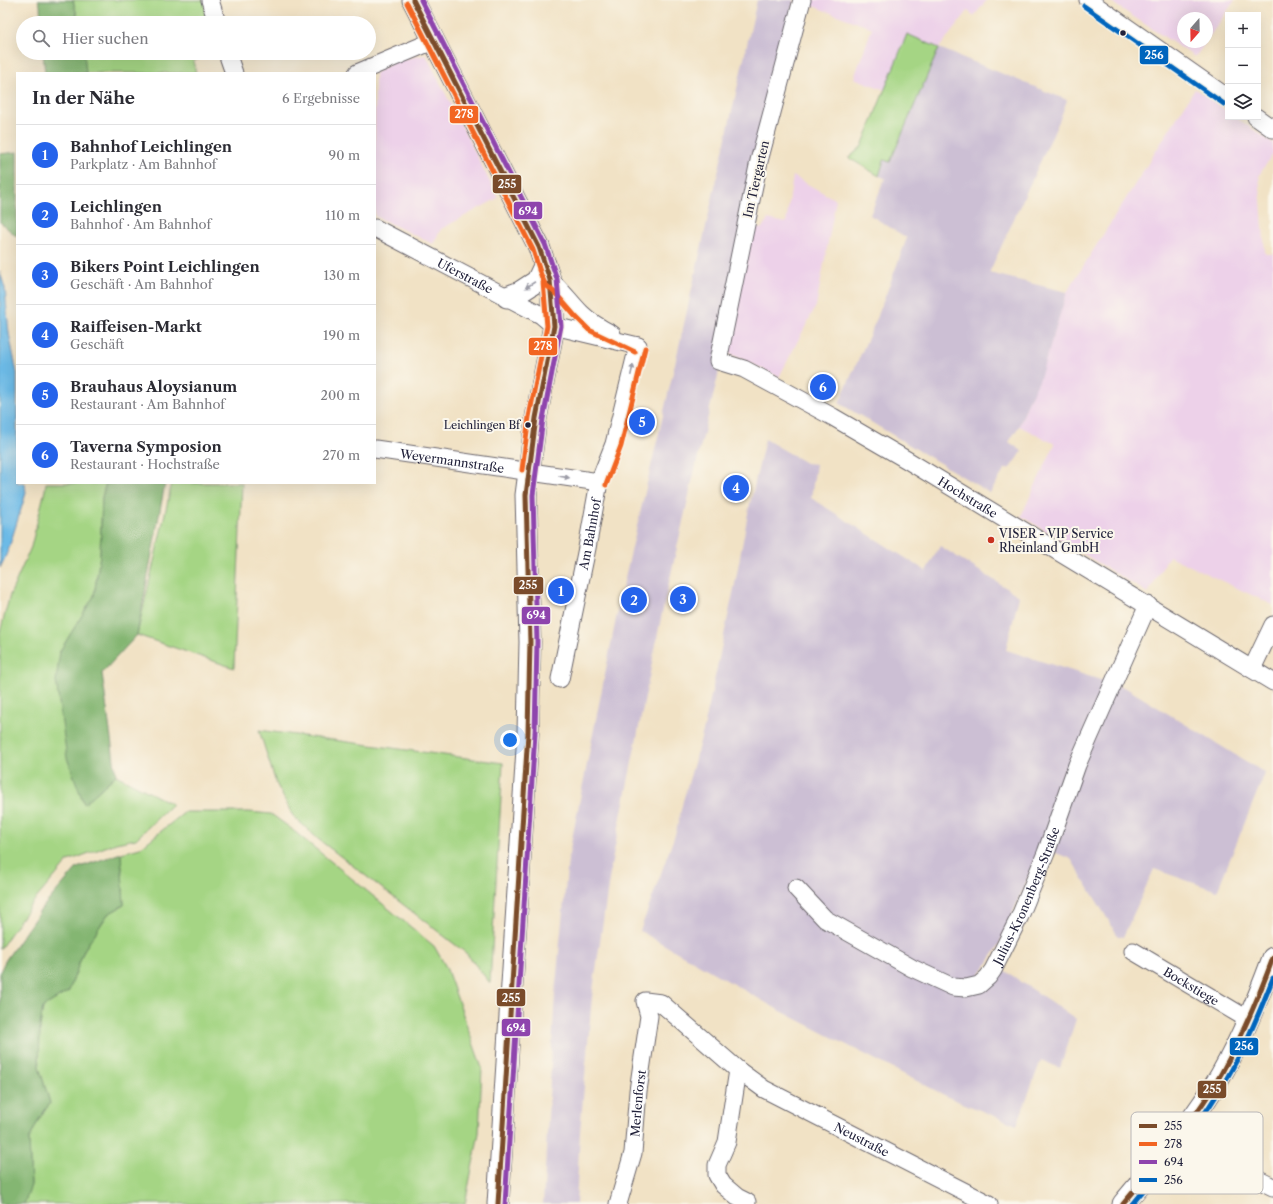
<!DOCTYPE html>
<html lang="de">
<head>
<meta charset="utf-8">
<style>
	:root { --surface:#fff; --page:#f2f2f3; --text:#2b2b33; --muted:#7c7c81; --line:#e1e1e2; --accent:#2563eb }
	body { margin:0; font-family:"Libre Caslon Text",serif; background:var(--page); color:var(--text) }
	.controls { position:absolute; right:12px; top:12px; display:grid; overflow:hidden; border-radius:0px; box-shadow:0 4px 16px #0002 }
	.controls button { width:36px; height:36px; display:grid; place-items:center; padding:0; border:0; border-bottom:1px solid var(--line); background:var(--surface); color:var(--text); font:20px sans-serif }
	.compass { position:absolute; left:1177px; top:12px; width:36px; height:36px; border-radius:50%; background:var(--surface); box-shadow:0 4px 16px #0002; rotate:200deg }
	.you { position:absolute; left:510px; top:740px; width:14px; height:14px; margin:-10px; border:3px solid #fff; border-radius:50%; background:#1a73e8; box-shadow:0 0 0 6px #1a73e833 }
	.badge { display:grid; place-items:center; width:26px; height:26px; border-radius:50%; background:var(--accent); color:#fff; font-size:13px; font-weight:700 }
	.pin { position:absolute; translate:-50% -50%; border:2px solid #fff; box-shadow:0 1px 4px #0006 }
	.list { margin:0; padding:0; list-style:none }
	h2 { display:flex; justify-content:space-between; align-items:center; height:52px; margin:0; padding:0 16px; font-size:17px }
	h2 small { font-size:13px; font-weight:400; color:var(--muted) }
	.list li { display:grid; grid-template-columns:26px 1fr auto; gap:12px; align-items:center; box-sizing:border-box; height:60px; padding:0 16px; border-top:1px solid var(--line) }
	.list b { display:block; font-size:15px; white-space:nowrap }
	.list p { margin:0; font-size:13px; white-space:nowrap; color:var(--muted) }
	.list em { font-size:13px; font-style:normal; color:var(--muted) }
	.icon { flex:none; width:22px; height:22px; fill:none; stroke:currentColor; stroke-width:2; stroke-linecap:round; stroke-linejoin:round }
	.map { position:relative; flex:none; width:1273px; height:1204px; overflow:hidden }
	.search { position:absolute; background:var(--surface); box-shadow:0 4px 16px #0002; left:16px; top:16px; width:360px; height:44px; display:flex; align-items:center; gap:10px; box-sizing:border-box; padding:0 14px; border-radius:22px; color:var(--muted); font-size:15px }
	.panel { position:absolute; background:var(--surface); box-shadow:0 4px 16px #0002; left:16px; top:72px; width:360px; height:412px; border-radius:0px }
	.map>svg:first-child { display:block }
	.built { fill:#edd1e9 }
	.industrial { fill:#ccbfd4 }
	.green { fill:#a5d584; stroke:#647c60 }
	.forest { fill:#84b672; stroke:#536c56 }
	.water { fill:#6cbae6; stroke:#476e90 }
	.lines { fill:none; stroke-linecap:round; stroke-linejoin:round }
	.minor-casing { stroke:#6a656b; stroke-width:19 }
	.major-casing { stroke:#6a656b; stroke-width:23 }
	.minor { stroke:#fff; stroke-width:17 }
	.major { stroke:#fff; stroke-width:21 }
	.bus-1-casing { stroke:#fbf7ec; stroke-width:8 }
	.bus-2-casing { stroke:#fbf7ec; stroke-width:8 }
	.bus-3-casing { stroke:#fbf7ec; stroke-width:8 }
	.bus-4-casing { stroke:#fbf7ec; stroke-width:8 }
	.bus-1 { stroke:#7a4b2a; stroke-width:5 }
	.bus-2 { stroke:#f26522; stroke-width:5 }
	.bus-3 { stroke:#8e44ad; stroke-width:5 }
	.bus-4 { stroke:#0065bd; stroke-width:5 }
	.oneway { fill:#9c9ca7 }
	.bus-dot { fill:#22223b; stroke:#fbf7ec; stroke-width:1.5 }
	.poi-dot { fill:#c8321e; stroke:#fbf7ec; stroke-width:1.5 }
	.labels { text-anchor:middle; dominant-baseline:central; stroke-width:4; stroke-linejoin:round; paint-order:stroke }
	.bus-label { font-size:11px; fill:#22223b; stroke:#fbf7ec; text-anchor:end }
	.street-label { font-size:12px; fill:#22223b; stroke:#fbf7ec }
	.poi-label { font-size:12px; fill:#22223b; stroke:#fbf7ec; text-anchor:start }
	.key { fill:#fbf7ec; stroke:#bab7b7; stroke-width:1 }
	.key-label { font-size:11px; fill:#22223b }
	.line-badge { stroke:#fbf7ec; stroke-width:1.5 }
	.badge-label { font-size:11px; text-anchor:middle; font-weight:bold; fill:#fff }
</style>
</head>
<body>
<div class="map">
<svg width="1273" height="1204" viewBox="0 0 1273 1204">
	<rect width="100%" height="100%" fill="#fbf7ec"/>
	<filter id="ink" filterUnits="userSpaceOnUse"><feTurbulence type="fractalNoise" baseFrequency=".025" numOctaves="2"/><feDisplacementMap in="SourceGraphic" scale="8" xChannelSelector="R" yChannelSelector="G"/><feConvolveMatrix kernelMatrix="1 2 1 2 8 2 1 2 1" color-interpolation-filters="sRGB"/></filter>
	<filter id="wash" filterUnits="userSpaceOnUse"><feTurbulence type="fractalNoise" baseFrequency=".012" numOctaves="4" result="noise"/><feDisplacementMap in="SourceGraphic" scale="16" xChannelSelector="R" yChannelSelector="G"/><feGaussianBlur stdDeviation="0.9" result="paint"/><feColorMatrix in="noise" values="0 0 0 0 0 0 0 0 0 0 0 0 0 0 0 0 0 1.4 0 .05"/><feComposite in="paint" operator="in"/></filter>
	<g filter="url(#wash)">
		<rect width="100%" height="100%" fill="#f1e2c5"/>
		<path class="built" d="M811 0H987L974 16 968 11 939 48 907 34 885 90 854 78 872 28 810 5Z
			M1112 0H1235L1207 40V18H1183V42H1206L1195 57 1111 2Z
			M426 55 498 198 441 229 433 244 375 216V73L398 60Z
			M1195 89 1228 112V117H1235L1273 143V154L1259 175 1265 254H1273V605L1169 556 1148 593 1021 516 1055 444 1019 426 1029 400 1039 380 1067 292Z
			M793 176 836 200 816 306 779 377 723 350 751 226 761 229 768 219 786 223Z"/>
		<path class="industrial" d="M757 0H794L753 162 718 376 694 473 661 618 611 866 592 997 580 1132 576 1204H543L555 994 568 859 620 599 675 364Z
			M939 48 1067 100 1060 119 989 273 1067 292 1039 381 1029 400 1019 426 1009 442 1022 451 1010 468 1005 469 990 493 839 403 877 318 907 238 870 215 885 178 879 176 884 160 890 162Z
			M765 439 806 463 816 464 811 498 926 571 940 546 1019 596 1006 650 1126 688 1265 773 1217 891 1154 869 1123 937 1118 936 1071 859 1041 847 998 947 979 976 1004 970 1076 1019 1060 1068 1041 1060 1017 1125 950 1098 777 1009 640 931 676 832 683 801 704 728 735 584 749 508Z"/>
		<path class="green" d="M73 0H204L211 23H79Z
			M907 34 939 48 890 162 884 160 879 176 849 158 862 146Z
			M84 53H215L193 61 196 73H85Z
			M46 483H106L102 497 100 555 94 596 60 651 84 804 116 775 172 804 136 839 116 843 68 861 29 907 0 949V632L10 595 31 547 45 490Z
			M172 483H242L234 668 137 635Z
			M259 730 503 763 490 983 466 953 318 839 293 816 276 783Z
			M185 812H249L271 814 289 827 434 946 446 967 482 1068 479 1133 465 1204H24L31 1185 29 1140 39 1119 50 1103 39 1067 40 1026 43 1007 69 991 84 950 108 914 124 905 121 853 140 848Z"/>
		<path class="forest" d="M38 0H73L79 23H41L40 5Z
			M43 53H84L86 73H45Z
			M17 152V235L16 236 0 222V154Z
			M106 483H165L137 635 102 673 116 775 84 804 67 758 56 681 60 651 94 596 100 555 102 497Z
			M121 853 124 905 108 914 84 950 69 991 43 1007 40 1026 39 1067 50 1103 39 1119 29 1140 31 1185 24 1204H0V972L5 961 42 908 77 868Z"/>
		<path class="water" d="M0 272 5 288 9 333 17 373V483H25L26 493 8 551 0 568Z"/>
	</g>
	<g filter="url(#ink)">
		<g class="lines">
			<g class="minor-casing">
				<g id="minor">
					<path d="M210 0 217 23"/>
					<path id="s1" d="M802 0 759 161 718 361 744 369 833 417 907 460 1273 682"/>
					<path d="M1088 0 1228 98"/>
					<path d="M227 53 234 73"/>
					<path d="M357 73 433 41"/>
					<path d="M1256 117 1273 129"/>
					<path id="s2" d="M375 228 541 315 554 326 638 346"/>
					<path d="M550 280C562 290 570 302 581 313 590 322 600 328 612 334"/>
					<path id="s3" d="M375 449 599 482"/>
					<path d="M1252 669 1273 625"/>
					<path id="s4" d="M560 679 587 548 599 482 614 444 638 346"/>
					<path id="s5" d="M796 888 825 919 912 968 953 987 966 988 979 985 988 977 993 970 1020 916 1046 853 1077 765 1148 605"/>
					<path id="s6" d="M1133 951 1249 1020"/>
					<path d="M738 1070 727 1142 717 1165V1175L723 1185 737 1197 747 1202"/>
					<path d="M1174 1141 1193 1148 1273 1187"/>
					<path id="s7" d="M618 1204 633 1153 638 1091 649 1016 645 1001 661 1003 738 1070 764 1089 989 1204"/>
				</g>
			</g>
			<g class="major-casing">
				<path id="major" d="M413 0 539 247 550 280 554 326 536 418 526 495 530 642 528 733 498 1204
					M507 297 520 292 537 281 545 264
					M1123 1204C1157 1163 1194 1122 1221 1075 1242 1038 1258 999 1273 958"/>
			</g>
			<use href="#minor" class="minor"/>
			<use href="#major" class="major"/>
			<g class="bus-1-casing">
				<path id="bus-1" d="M413 0 539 247 550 280 554 326 536 418 526 495 530 642 528 733 498 1204
					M1123 1204C1154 1167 1186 1131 1211 1091 1237 1049 1256 1004 1273 958"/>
			</g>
			<g class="bus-2-casing">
				<path id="bus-2" d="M407 3 533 250 543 281 547 326 529 417 522 470
					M539 270 545 284 556 294 575 316 589 330 635 352
					M606 485 621 446 645 348"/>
			</g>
			<g class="bus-3-casing">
				<path id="bus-3" d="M421 0 545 244 557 279 561 326 543 419 533 495 537 642 535 733 505 1204"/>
			</g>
			<g class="bus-4-casing">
				<path id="bus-4" d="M1084 6 1224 104
					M1132 1204C1161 1169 1192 1135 1216 1096 1240 1059 1257 1019 1273 978"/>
			</g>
			<use href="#bus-1" class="bus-1"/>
			<use href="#bus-2" class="bus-2"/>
			<use href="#bus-3" class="bus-3"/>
			<use href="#bus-4" class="bus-4"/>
		</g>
		<defs><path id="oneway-solid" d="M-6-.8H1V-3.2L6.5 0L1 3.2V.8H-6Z"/></defs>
		<g class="oneway">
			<use href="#oneway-solid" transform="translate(530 285) rotate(147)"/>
			<use href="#oneway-solid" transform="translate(632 370) rotate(-77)"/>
			<use href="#oneway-solid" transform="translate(564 477) rotate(9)"/>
		</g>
	</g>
	<g class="bus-dot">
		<circle cx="1123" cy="33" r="3.5"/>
		<circle cx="528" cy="425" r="3.5"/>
	</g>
	<circle class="poi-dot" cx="991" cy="540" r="4"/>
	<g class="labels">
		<g class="bus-label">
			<text x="520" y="425">Leichlingen Bf</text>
		</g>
		<g class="street-label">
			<text transform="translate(756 179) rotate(-77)">Im Tiergarten</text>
			<text stroke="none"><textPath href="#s2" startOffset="102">Uferstraße</textPath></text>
			<text stroke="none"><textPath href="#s3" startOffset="78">Weyermannstraße</textPath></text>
			<text stroke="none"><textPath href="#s1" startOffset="656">Hochstraße</textPath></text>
			<text stroke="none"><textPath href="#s4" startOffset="148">Am Bahnhof</textPath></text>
			<text stroke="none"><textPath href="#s5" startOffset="316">Julius-Kronenberg-Straße</textPath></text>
			<text stroke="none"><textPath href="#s6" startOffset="68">Bockstiege</textPath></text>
			<text stroke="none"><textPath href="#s7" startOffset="103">Merlenforst</textPath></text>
			<text stroke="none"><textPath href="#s7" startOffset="467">Neustraße</textPath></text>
		</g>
		<g class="poi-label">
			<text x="999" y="533">VISER - VIP Service<tspan x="999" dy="14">Rheinland GmbH</tspan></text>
		</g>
	</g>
	<rect x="1131" y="1112" width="132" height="82" rx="6" class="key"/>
	<rect x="1139" y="1124" width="18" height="4" fill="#7a4b2a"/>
	<rect x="1139" y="1142" width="18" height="4" fill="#f26522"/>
	<rect x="1139" y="1160" width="18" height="4" fill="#8e44ad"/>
	<rect x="1139" y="1178" width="18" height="4" fill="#0065bd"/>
	<g class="key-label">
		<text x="1164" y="1130">255</text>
		<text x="1164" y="1148">278</text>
		<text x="1164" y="1166">694</text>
		<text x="1164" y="1184">256</text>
	</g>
	<g class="line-badge">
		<rect x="1139" y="45" width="30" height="20" rx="4" fill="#0065bd"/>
		<rect x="449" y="105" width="30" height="19" rx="4" fill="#f26522"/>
		<rect x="492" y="174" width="30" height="20" rx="4" fill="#7a4b2a"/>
		<rect x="513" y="201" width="30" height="19" rx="4" fill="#8e44ad"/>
		<rect x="528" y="337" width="30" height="19" rx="4" fill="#f26522"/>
		<rect x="513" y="576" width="31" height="19" rx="4" fill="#7a4b2a"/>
		<rect x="521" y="606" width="30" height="19" rx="4" fill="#8e44ad"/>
		<rect x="496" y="988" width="30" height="19" rx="4" fill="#7a4b2a"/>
		<rect x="501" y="1018" width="30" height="19" rx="4" fill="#8e44ad"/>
		<rect x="1229" y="1037" width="30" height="19" rx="4" fill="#0065bd"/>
		<rect x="1197" y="1080" width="30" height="19" rx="4" fill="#7a4b2a"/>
	</g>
	<g class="badge-label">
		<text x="1154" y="59">256</text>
		<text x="464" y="118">278</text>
		<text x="507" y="188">255</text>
		<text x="528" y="215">694</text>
		<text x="543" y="350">278</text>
		<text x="528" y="589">255</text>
		<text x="536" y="619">694</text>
		<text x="511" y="1002">255</text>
		<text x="516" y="1032">694</text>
		<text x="1244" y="1050">256</text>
		<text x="1212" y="1093">255</text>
	</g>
</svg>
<div class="controls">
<button>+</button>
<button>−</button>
<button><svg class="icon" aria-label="layers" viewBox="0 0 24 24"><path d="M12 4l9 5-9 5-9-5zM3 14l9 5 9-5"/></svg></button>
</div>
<svg class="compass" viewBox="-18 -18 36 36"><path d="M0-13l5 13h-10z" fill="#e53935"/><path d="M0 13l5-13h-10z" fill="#7c7c81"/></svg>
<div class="you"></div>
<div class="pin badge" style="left:561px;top:591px">1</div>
<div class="pin badge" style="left:634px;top:600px">2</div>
<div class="pin badge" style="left:683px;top:599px">3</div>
<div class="pin badge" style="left:736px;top:488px">4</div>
<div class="pin badge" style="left:642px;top:422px">5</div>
<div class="pin badge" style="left:823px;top:387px">6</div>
<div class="search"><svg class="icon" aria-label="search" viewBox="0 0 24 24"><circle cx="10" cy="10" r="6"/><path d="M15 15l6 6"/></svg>Hier suchen</div>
<section class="panel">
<h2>In der Nähe<small>6 Ergebnisse</small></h2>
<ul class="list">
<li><span class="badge">1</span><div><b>Bahnhof Leichlingen</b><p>Parkplatz · Am Bahnhof</p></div><em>90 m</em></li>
<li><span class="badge">2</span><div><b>Leichlingen</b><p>Bahnhof · Am Bahnhof</p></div><em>110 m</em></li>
<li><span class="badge">3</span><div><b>Bikers Point Leichlingen</b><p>Geschäft · Am Bahnhof</p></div><em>130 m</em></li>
<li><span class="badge">4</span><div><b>Raiffeisen-Markt</b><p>Geschäft</p></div><em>190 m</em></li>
<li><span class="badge">5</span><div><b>Brauhaus Aloysianum</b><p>Restaurant · Am Bahnhof</p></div><em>200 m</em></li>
<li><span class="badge">6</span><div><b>Taverna Symposion</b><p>Restaurant · Hochstraße</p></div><em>270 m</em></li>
</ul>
</section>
</div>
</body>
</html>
